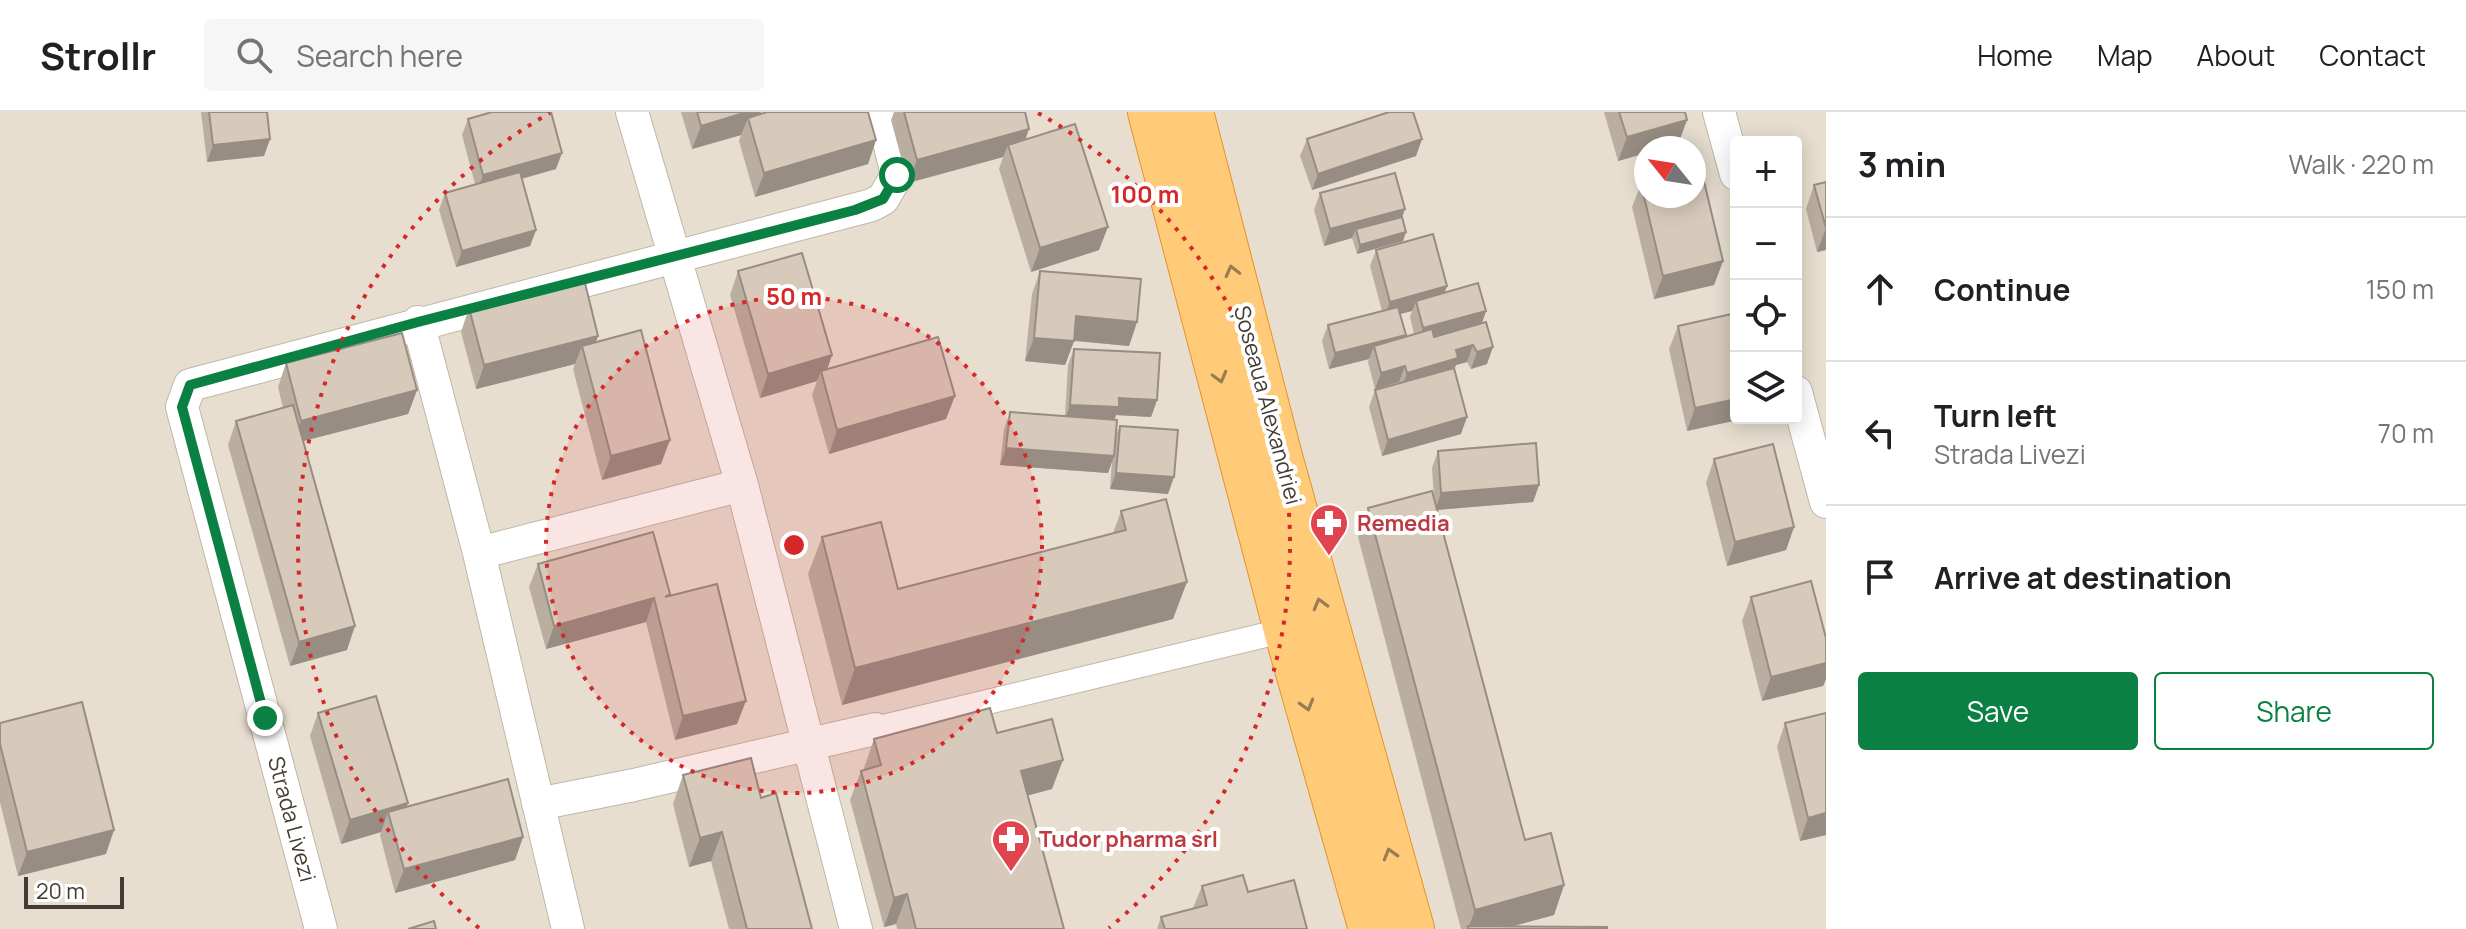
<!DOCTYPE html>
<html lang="en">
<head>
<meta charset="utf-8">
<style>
	:root { --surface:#fff; --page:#f6f6f6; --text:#202124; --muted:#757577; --line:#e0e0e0; --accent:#0b8043 }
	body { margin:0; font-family:Manrope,sans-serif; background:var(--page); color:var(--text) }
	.controls { position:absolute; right:24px; top:24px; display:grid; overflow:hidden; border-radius:8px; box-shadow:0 4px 20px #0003 }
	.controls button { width:72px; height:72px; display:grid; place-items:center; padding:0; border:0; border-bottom:2px solid var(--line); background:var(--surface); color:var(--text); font:40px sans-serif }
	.compass { position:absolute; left:1634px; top:24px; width:72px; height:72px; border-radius:50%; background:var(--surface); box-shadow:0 4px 20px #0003; rotate:300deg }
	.scale { position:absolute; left:24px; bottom:20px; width:100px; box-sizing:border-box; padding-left:8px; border:4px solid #443c33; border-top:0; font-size:22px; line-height:28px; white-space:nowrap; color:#443c33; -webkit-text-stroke:6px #fff; paint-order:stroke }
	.stop { position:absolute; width:24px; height:24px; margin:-18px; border:6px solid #0b8043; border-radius:50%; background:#fff }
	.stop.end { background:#0b8043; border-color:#fff; box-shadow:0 2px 8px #0008 }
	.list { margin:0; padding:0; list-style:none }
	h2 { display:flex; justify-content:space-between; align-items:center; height:104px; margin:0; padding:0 32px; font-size:34px }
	h2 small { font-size:26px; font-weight:400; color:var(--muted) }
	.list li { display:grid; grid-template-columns:52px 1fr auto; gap:24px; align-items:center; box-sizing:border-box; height:144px; padding:0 32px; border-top:2px solid var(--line) }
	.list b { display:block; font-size:30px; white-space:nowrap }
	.list p { margin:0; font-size:26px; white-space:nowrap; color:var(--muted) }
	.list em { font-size:26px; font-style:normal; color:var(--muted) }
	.actions { display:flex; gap:16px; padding:24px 32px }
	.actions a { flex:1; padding:18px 0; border:2px solid var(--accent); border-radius:8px; text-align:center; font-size:28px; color:var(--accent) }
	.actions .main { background:var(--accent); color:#fff }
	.icon { flex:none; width:44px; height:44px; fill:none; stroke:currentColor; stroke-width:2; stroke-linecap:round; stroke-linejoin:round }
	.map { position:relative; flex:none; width:1826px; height:817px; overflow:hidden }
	header { display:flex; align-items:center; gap:48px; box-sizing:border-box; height:112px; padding:0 40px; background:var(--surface); border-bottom:2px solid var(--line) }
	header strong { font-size:38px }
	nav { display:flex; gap:44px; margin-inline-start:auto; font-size:28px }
	.search { width:560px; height:72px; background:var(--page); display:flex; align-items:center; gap:20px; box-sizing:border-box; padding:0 28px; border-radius:8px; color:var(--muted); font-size:30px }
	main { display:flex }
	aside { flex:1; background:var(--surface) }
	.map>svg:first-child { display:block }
	.residential { fill:#e7ded0; fill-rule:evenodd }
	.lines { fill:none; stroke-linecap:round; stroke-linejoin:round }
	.pedestrian-casing { stroke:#c1b6a8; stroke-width:26 }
	.minor-casing { stroke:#c1b6a8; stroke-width:34 }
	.trunk-casing { stroke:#e6922a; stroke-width:46 }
	.pedestrian { stroke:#fff; stroke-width:24 }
	.minor { stroke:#fff; stroke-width:32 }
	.trunk { stroke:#ffcb78; stroke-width:44 }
	.wall { fill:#baaea1; fill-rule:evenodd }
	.shaded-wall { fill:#978d83 }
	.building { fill:#d8cabb; stroke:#978d83; stroke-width:2 }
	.oneway { stroke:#987c52 }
	.route { stroke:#0b8043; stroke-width:10 }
	.ring { fill:none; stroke:#d62828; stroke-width:4; stroke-dasharray:4 8 }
	.labels { text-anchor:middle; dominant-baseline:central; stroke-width:8; stroke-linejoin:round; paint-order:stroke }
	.street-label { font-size:22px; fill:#443c33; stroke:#fff }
	.health-label { font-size:22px; font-weight:bold; fill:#be3a42; stroke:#fff; text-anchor:start }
	.centre { fill:#d62828; stroke:#fff; stroke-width:4 }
	.ring-label { font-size:24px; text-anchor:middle; font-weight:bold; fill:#d62828; stroke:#fff; stroke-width:8; stroke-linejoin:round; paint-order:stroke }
</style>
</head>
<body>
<header>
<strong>Strollr</strong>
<div class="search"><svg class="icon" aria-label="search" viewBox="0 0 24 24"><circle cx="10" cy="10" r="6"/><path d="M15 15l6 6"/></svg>Search here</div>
<nav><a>Home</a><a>Map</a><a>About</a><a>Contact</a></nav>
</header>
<main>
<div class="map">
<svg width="1826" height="817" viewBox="0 0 1826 817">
	<rect width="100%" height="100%" fill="#f3ede3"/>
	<path class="residential" d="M0 0H1826V817H0ZM1736 30H1796V306H1736ZM1646 36H1694V84H1646Z"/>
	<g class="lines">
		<g class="pedestrian-casing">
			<path id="pedestrian" d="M875 617 1286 518"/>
		</g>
		<g class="minor-casing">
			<path id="minor" d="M632 0 742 373 856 817
				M1719 0 1736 62
				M418 210 479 441 568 817
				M1796 280 1826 390
				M479 441 742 373
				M538 692 634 673 875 617
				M321 817 182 295 190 273 872 93 883 87 897 63 882 0"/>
		</g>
		<g class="trunk-casing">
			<path id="trunk" d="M1150 0 1286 518 1371 817
				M1191 0 1279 341 1412 817"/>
		</g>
		<use href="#pedestrian" class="pedestrian"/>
		<use href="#minor" class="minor"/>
		<use href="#trunk" class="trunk"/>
	</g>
	<path class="wall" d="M201 0H267L270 27 264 44 207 50Z
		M681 0H761L760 2 876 28 868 52 755 85 739 29 741 23 692 37Z
		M894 0H1025V27L1099 138 1031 160 999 57 1003 45 908 71 891 8Z
		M1604 0H1685L1687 8 1678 32 1646 36V41L1618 49Z
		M468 7 556 57 522 67 536 118 530 134 456 155 439 98 445 81 475 72 462 23Z
		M1307 27H1422L1416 44 1312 78 1300 44Z
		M1826 70V138L1817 140 1806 97 1814 73Z
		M1641 72 1723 149 1714 173 1654 187 1632 95Z
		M1320 81 1405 97 1402 105 1403 129 1357 142 1352 126 1324 134 1314 98Z
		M1376 138 1444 181 1486 199 1482 211 1487 252 1471 257 1467 250 1456 253 1454 257 1461 322 1382 344 1369 295 1375 278 1399 272V270L1375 277 1368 250 1369 247 1329 257 1322 229 1328 213 1382 199 1370 154ZM1412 199 1410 205 1414 222 1405 225 1400 202Z
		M738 159 832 243 827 257 946 307 829 342 812 283 817 269 760 286 730 183Z
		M1040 159 1137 210 1129 234 1074 229 1065 253 1025 249 1032 182Z
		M469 196 598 224 596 230 661 352 602 368 573 257 575 252 476 277 461 220Z
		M1678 214 1736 306H1747L1687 319 1669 237Z
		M1074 237 1157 288 1151 305 1116 303 1114 308 1115 325 1120 314 1168 382 1110 377 1112 349 1108 361 1000 353 1004 317 1010 300 1065 304 1068 253Z
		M286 251 417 278 408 302 303 329 347 538 290 554 228 333 236 309 283 296 278 275Z
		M1438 339 1539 373 1533 390 1437 398 1525 728 1564 773 1554 803 1510 815 1607 817H1461L1358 425 1368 396 1434 387 1432 356Z
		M1714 347 1794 415 1786 438 1727 454 1706 371Z
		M1121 399 1173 507 842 593 808 462 822 425 898 477 1113 421Z
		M538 452 669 484 737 612 675 628 646 510 546 537 529 475Z
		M1751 485 1826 526V567L1823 574 1762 589 1742 509Z
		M318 601 407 695 523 725 515 748 395 781 380 723 381 720 341 732 310 624Z
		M0 611 106 742 18 764 0 690Z
		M1785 611 1826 723 1800 729 1777 635Z
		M997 621 1052 677 1028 683 1064 817H897L896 812 884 815 850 688 861 659 864 658V656L874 627Z
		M683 663 761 686 812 817H729L711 749 689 755 673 692Z
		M1202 774 1248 780 1307 817H1157L1161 805 1193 796Z"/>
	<path class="shaded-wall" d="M747 0H761L754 19 748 6 741 23 692 37 701 14Z
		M1687 8 1678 32 1664 36H1646V41L1618 49 1627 25Z
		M1029 17 1021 41 1008 33 1003 45 908 71 917 48Z
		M270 27 264 44 207 50 213 33Z
		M1422 27 1416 44 1312 78 1318 62Z
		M876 28 868 52 755 85 764 61Z
		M562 41 556 57 477 79 483 63Z
		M1405 97 1399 114 1356 117 1352 126 1324 134 1330 117Z
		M1108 115 1099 138 1031 160 1040 136Z
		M1826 116V138L1817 140Z
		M536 118 530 134 456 155 462 139Z
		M1406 120 1403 129 1357 142 1360 133Z
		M1723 149 1714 173 1654 187 1663 164Z
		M1447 174 1441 191 1416 189 1412 199 1384 206 1390 190Z
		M1486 199 1480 216 1417 233 1423 216Z
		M1076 204 1137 210 1129 234 1068 228Z
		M1406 223 1399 239 1374 234 1369 247 1329 257 1335 241Z
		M598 224 589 248 582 234 575 252 476 277 484 253Z
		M1034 226 1074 229 1065 253 1025 249Z
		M1473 233 1467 250 1456 253 1452 262 1401 278 1407 261 1456 238Z
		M1493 235 1487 252 1471 257 1477 240Z
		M832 243 824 267 821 259 817 269 760 286 768 262Z
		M1405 254 1399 270 1375 277 1381 261Z
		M417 278 408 302 292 332 301 309Z
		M955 284 946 307 829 342 837 318Z
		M1119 286 1157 288 1151 305 1116 303 1113 312 1064 310 1070 293Z
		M1736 287V306H1747L1687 319 1695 296Z
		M1467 305 1461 322 1382 344 1388 328Z
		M670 328 661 352 602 368 611 344Z
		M1006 336 1114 344 1108 361 1000 353Z
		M1116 361 1174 365 1168 382 1110 377Z
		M1539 373 1533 390 1435 398 1441 381Z
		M1794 415 1786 438 1727 454 1735 430Z
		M1187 470 1173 507 842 593 855 556Z
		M654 486 646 510 546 537 554 514Z
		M355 514 347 538 290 554 299 530Z
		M1826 551V567L1823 574 1762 589 1771 565Z
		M746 589 737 612 675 628 683 604Z
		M1063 648 1052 677 1011 688 1021 659Z
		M408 691 399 714 388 700 381 720 341 732 350 708Z
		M1826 701V723L1800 729 1808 706Z
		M114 718 106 742 18 764 27 740Z
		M722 720 711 749 689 755 700 726Z
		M523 725 515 748 395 781 404 757Z
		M1564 773 1554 803 1501 817H1468L1475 798Z
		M907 782 896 812 884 815 894 786Z"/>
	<path class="building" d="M209 0H267L270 27 213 33Z
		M492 0H551L562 41 483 63 468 7Z
		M697 0H747L701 14Z
		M767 0H868L876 28 764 61 748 6Z
		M904 0H1025L1029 17 917 48Z
		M1389 0H1413L1422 27 1318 62 1307 27Z
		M1619 0H1685L1687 8 1627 25Z
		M1075 12 1108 115 1040 136 1008 33Z
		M1701 57 1723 149 1663 164 1641 72 1646 70V84H1694V59Z
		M520 60 536 118 462 139 445 81Z
		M1395 61 1405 97 1330 117 1320 81Z
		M1826 70V116L1814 73Z
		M1402 105 1406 120 1360 133 1356 117Z
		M1433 122 1447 174 1390 190 1376 138Z
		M802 141 832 243 768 262 738 159Z
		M1040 159 1141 167 1137 210 1076 204 1074 229 1034 226Z
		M584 167 598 224 484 253 469 196Z
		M1478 171 1486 199 1423 216 1416 189Z
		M1398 195 1406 223 1335 241 1328 213Z
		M1736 201V287L1695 296 1678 214Z
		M1486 210 1493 235 1477 240 1473 233 1456 238 1458 246 1407 261 1405 254 1381 261 1374 234 1432 217 1434 225Z
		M641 218 670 328 611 344 582 234Z
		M402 221 417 278 301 309 286 251Z
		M938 225 955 284 837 318 821 259Z
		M1074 237 1160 241 1157 288 1119 286V295L1070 293Z
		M1454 256 1467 305 1388 328 1375 278Z
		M293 293 355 514 299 530 236 309Z
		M1010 300 1117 308 1114 344 1006 336Z
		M1120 314 1178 318 1174 365 1116 361Z
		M1536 331 1539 373 1441 381 1438 339Z
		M1773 332 1794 415 1735 430 1714 347Z
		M1432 379 1525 728 1551 721 1564 773 1475 798 1368 396Z
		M1166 387 1187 470 855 556 822 425 881 410 898 477 1126 418 1121 399Z
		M653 420 670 482 665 485 717 472 746 589 683 604 654 486 554 514 538 452Z
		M1811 469 1826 526V551L1771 565 1751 485Z
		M376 584 408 691 350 708 318 601Z
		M82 590 114 718 27 740 0 632V611Z
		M990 596 997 621 1052 607 1063 648 1021 659 1064 817H916L907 782 894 786 861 659 881 653 874 627Z
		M1826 601V701L1808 706 1785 611Z
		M751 646 761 686 776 681 812 817H747L722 720 700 726 683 663Z
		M508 667 523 725 404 757 388 700Z
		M1243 763 1248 780 1294 768 1307 817H1165L1161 805 1207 793 1202 774Z
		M434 809 436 817H408Z
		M1468 814 1607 815V817H1468Z"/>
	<defs><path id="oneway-chevron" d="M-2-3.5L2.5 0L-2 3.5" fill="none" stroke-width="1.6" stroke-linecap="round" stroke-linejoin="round" transform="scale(2)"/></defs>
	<g class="oneway">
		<use href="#oneway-chevron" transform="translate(1232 159) rotate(-104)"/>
		<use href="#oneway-chevron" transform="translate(1220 265) rotate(75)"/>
		<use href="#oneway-chevron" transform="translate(1320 492) rotate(-105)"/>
		<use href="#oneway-chevron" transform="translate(1307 593) rotate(74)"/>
		<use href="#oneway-chevron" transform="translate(1390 742) rotate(-106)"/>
	</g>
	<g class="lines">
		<path class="route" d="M265 606 182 295 190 273 418 210 855 98 883 87 897 63"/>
	</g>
	<circle cx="794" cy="433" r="248" fill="#d62828" fill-opacity=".12"/>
	<g class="ring">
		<circle cx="794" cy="433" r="248"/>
		<path d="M479 816A496 496 0 0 1 550 1M1038 1A496 496 0 0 1 1109 816"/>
	</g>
	<defs>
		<g id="pharmacy-pin" transform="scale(2)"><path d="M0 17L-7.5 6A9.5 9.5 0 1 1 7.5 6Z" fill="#e0444e" stroke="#fff"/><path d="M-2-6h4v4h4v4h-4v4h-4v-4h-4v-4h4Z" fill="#fff"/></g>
	</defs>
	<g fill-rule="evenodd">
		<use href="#pharmacy-pin" x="1329" y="411"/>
		<use href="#pharmacy-pin" x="1011" y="727"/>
	</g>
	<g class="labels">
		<g class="street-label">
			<text transform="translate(1268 293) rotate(75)">Șoseaua Alexandriei</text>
			<text transform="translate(292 707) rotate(75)">Strada Livezi</text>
		</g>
		<g class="health-label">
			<text x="1357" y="411">Remedia</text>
			<text x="1039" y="727">Tudor pharma srl</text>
		</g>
	</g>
	<circle cx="794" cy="433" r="12" class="centre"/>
	<g class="ring-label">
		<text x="1145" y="91">100 m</text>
		<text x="794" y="193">50 m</text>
	</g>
</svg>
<div class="controls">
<button>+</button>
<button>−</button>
<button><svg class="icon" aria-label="locate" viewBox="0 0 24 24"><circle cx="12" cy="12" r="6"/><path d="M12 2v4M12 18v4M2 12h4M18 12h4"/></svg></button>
<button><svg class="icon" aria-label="layers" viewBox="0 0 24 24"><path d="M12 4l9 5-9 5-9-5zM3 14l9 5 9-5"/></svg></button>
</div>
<svg class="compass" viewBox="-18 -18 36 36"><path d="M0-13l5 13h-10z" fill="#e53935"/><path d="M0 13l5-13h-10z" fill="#757577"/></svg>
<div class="scale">20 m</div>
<div class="stop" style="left:897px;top:63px"></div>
<div class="stop end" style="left:265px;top:606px"></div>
</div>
<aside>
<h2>3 min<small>Walk · 220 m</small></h2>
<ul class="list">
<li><svg class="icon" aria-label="ahead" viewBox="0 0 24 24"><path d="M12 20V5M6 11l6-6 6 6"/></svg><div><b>Continue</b></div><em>150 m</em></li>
<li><svg class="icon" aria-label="left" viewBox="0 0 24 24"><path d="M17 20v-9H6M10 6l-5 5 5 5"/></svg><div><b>Turn left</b><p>Strada Livezi</p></div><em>70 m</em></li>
<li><svg class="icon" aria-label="arrive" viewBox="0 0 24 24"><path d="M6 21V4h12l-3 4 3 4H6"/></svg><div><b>Arrive at destination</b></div></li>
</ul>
<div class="actions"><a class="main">Save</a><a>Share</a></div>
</aside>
</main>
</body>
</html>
